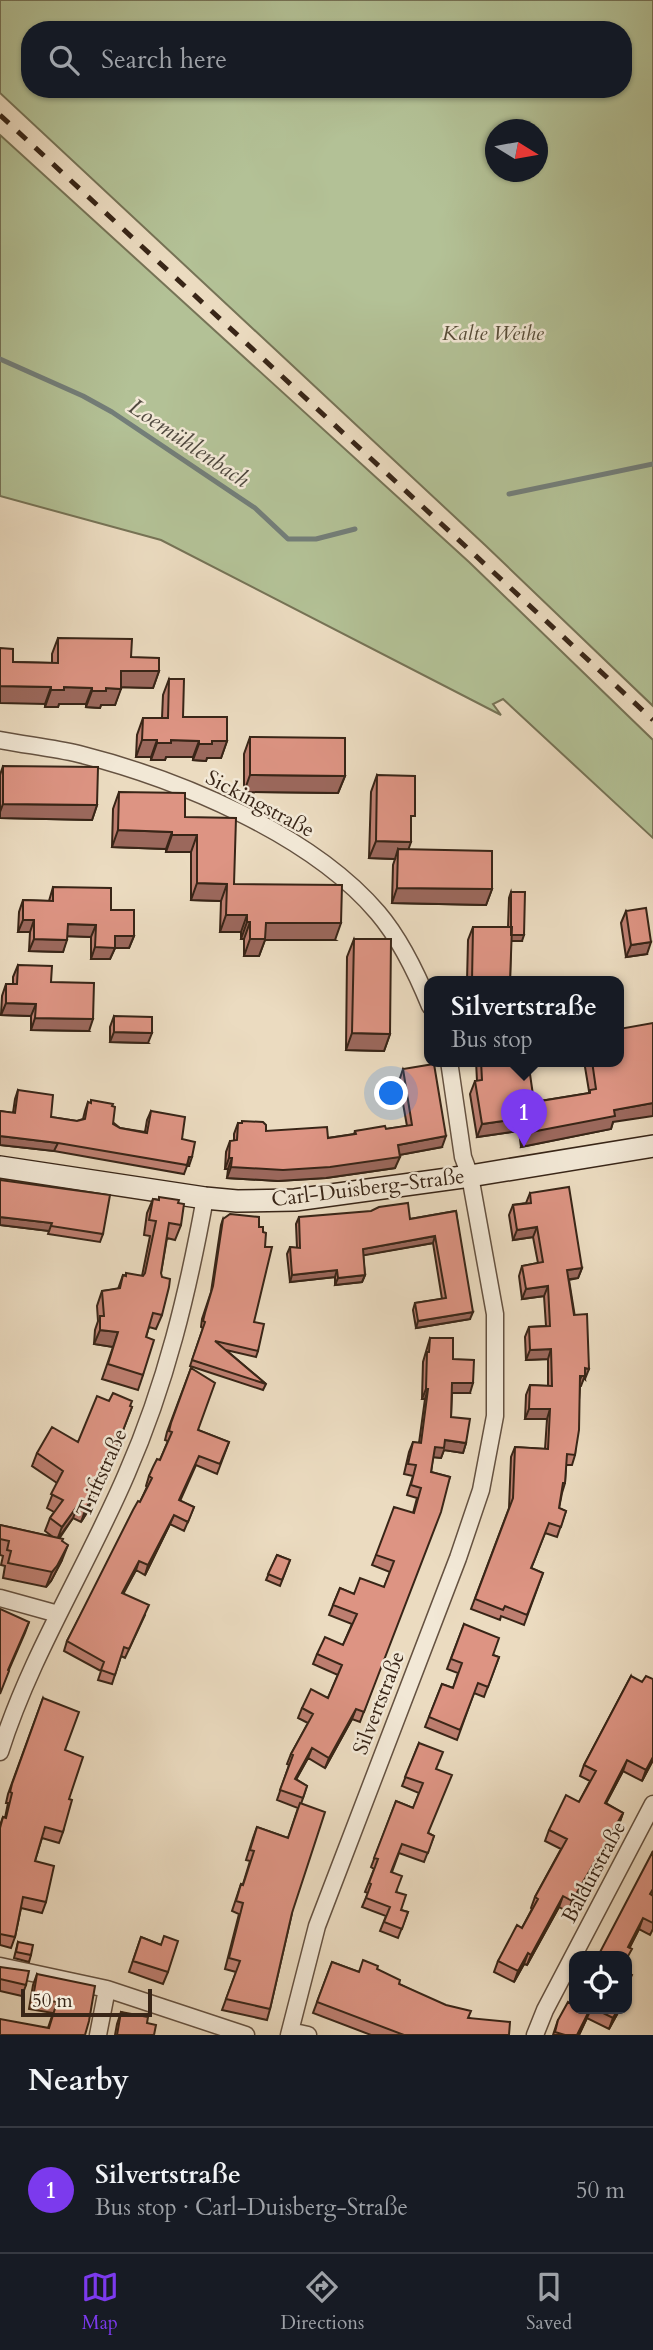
<!DOCTYPE html>
<html lang="en">
<head>
<meta charset="utf-8">
<style>
	:root { --surface:#171b24; --page:#242831; --text:#f1f3f6; --muted:#9ea1a6; --line:#363941; --accent:#7c3aed }
	body { margin:0; font-family:Cardo,serif; background:var(--page); color:var(--text) }
	.controls { position:absolute; right:21px; bottom:21px; display:grid; overflow:hidden; border-radius:14px; box-shadow:0 2px 5px #0004 }
	.controls button { width:63px; height:63px; display:grid; place-items:center; padding:0; border:0; border-bottom:2px solid var(--line); background:var(--surface); color:var(--text); font:35px sans-serif }
	.compass { position:absolute; left:485px; top:119px; width:63px; height:63px; border-radius:50%; background:var(--surface); box-shadow:0 2px 5px #0004; rotate:101deg }
	.scale { position:absolute; left:21px; bottom:18px; width:131px; box-sizing:border-box; padding-left:7px; border:4px solid #382517; border-top:0; font-size:19px; line-height:24px; white-space:nowrap; color:#382517; -webkit-text-stroke:5px #f2e8d6; paint-order:stroke }
	.you { position:absolute; left:392px; top:1094px; width:24px; height:24px; margin:-18px; border:5px solid #fff; border-radius:50%; background:#1a73e8; box-shadow:0 0 0 10px #1a73e833 }
	.badge { display:grid; place-items:center; width:46px; height:46px; border-radius:50%; background:var(--accent); color:#fff; font-size:23px; font-weight:700 }
	.pin { position:absolute; translate:-50% -58px; filter:drop-shadow(0 2px 4px #0008) }
	.pin::after { content:''; position:absolute; top:37px; width:24px; height:21px; background:inherit; clip-path:polygon(0 0,100% 0,50% 100%) }
	.popup { position:absolute; left:424px; top:976px; width:200px; height:91px; box-sizing:border-box; display:grid; place-content:center; border-radius:14px; background:var(--surface); filter:drop-shadow(0 2px 5px #0005); font-size:23px; white-space:nowrap; color:var(--muted) }
	.popup b { font-size:26px; color:var(--text) }
	.popup::after { content:''; position:absolute; left:50%; top:100%; margin-left:-14px; border:14px solid transparent; border-top-color:var(--surface) }
	.list { margin:0; padding:0; list-style:none }
	h2 { display:flex; justify-content:space-between; align-items:center; height:91px; margin:0; padding:0 28px; font-size:30px }
	h2 small { font-size:23px; font-weight:400; color:var(--muted) }
	.list li { display:grid; grid-template-columns:46px 1fr auto; gap:21px; align-items:center; box-sizing:border-box; height:126px; padding:0 28px; border-top:2px solid var(--line) }
	.list b { display:block; font-size:26px; white-space:nowrap }
	.list p { margin:0; font-size:23px; white-space:nowrap; color:var(--muted) }
	.list em { font-size:23px; font-style:normal; color:var(--muted) }
	.icon { flex:none; width:38px; height:38px; fill:none; stroke:currentColor; stroke-width:2; stroke-linecap:round; stroke-linejoin:round }
	.map { position:relative; flex:none; width:653px; height:2035px; overflow:hidden }
	.search { position:absolute; background:var(--surface); box-shadow:0 2px 5px #0004; left:21px; right:21px; top:21px; height:77px; display:flex; align-items:center; gap:18px; box-sizing:border-box; padding:0 24px; border-radius:28px; color:var(--muted); font-size:26px }
	.sheet { height:217px; background:var(--surface) }
	nav { display:flex; justify-content:space-around; align-items:center; box-sizing:border-box; height:98px; border-top:2px solid var(--line); background:var(--surface); font-size:19px; color:var(--muted) }
	nav a { display:grid; justify-items:center; gap:4px }
	nav .on { color:var(--accent) }
	.map>svg:first-child { display:block }
	.green { fill:#b3c196; stroke:#767356; stroke-width:2; fill-rule:evenodd }
	.lines { fill:none; stroke-linecap:round; stroke-linejoin:round }
	.stream { stroke:#737e79; stroke-width:5 }
	.street-casing { stroke:#655241; stroke-width:19 }
	.secondary-casing { stroke:#382517; stroke-width:24 }
	.street { stroke:#f2e8d6; stroke-width:16 }
	.secondary { stroke:#f2e8d6; stroke-width:21 }
	.rail { stroke:#382517; stroke-width:5; stroke-dasharray:12 12; stroke-linecap:butt }
	.wall { fill:#be7f71; stroke:#382517; stroke-width:2 }
	.shaded-wall { fill:#9b685c; stroke:#382517; stroke-width:2 }
	.building { fill:#dd9483; stroke:#382517; stroke-width:2 }
	.labels { text-anchor:middle; dominant-baseline:central; stroke-width:5; stroke-linejoin:round; paint-order:stroke }
	.park-label { font-size:21px; font-style:italic; fill:#574c37; stroke:#f2e8d6 }
	.street-label { font-size:21px; fill:#382517; stroke:#f2e8d6 }
	.water-label { font-size:23px; font-style:italic; fill:#514a40; stroke:#f2e8d6 }
</style>
</head>
<body>
<div class="map">
<svg width="653" height="2035" viewBox="0 0 653 2035">
	<rect width="100%" height="100%" fill="#ebdbc0"/>
	<filter id="stains"><feTurbulence type="fractalNoise" baseFrequency=".00286" numOctaves="4"/><feColorMatrix values="0 0 0 0 .2 0 0 0 0 .09 0 0 0 0 .02 0 0 0 .5 -.17"/></filter>
	<radialGradient id="worn" r=".72"><stop offset=".6" stop-color="#630" stop-opacity="0"/><stop offset="1" stop-color="#630" stop-opacity=".3"/></radialGradient>
	<path class="green" d="M0 0H653V706L485 545 0 93ZM30 30H623V89H30ZM496 130H538V172H496Z
		M0 135 469 562 653 740V838L503 699 493 704 501 715 161 540 0 496Z"/>
	<g class="lines">
		<path class="stream" d="M0 359 83 396 112 412 255 508 288 539H316L355 529
			M509 494 653 464"/>
		<g class="street-casing">
			<path id="street" d="M0 740C26 745 53 748 79 754 178 779 311 834 378 913 401 940 417 974 430 1006
				M0 1598 58 1614
				M0 1752C31 1654 87 1567 127 1473 166 1384 188 1292 205 1198
				M0 1966 107 1989 98 2035
				M107 1989 246 2035
				M290 2031 308 2035
				M289 2035 317 1926 458 1558 481 1490 495 1416V1314L470 1176 463 1157 449 1061
				M535 2035 545 2010 653 1804"/>
		</g>
		<g class="secondary-casing">
			<path id="secondary" d="M0 1167 205 1198 237 1201 295 1200 470 1176 653 1146"/>
		</g>
		<use href="#street" class="street"/>
		<use href="#secondary" class="secondary"/>
		<path class="rail" d="M0 115 653 720"/>
	</g>
	<path class="wall" d="M58 638 131 657 159 671 153 688 121 687 115 705H101L100 708 86 707V704H59L58 707H45V704L13 662 52 663V654Z
		M169 679 183 717 227 741 221 758H207L206 761 193 760V757H166L165 760H151V757H136L137 735 143 718H162L163 695Z
		M250 737 345 776 338 793 244 792V754Z
		M3 766 97 805 92 820 0 818V775Z
		M377 775 411 826 408 849 492 889 486 905 392 903 393 865 395 859 369 858 371 792Z
		M119 792 185 817 234 884 335 940H265L259 956H244V939H241V932H220L221 901 191 900V852H166V849L112 847 113 809Z
		M53 887 111 910 134 936 129 948H115L110 959H91V937L67 936 63 952 29 951 30 932H18L19 912 23 900 49 901Z
		M511 892 522 941H511L510 981H467L468 940 473 927H508L509 898Z
		M626 911 647 954 626 957 621 923Z
		M354 939 390 1034 384 1051 346 1050 347 957Z
		M18 965 89 1031 31 1030V1016L1 1015 2 996 6 984H13V977Z
		M114 1016 148 1043 110 1042V1027Z
		M476 1061H526L527 1075 534 1102 589 1093V1091L584 1061H619L613 1122 611 1129 521 1147 519 1131 477 1137 470 1094 475 1081H477Z
		M403 1069 442 1147 399 1155 395 1168 326 1178 278 1181 227 1178 228 1169H225L226 1152 230 1141H234V1134L238 1123 266 1131 328 1138 354 1134 355 1131 386 1129 407 1126 399 1081Z
		M18 1090 51 1117 77 1121 83 1119 85 1111 88 1102 120 1128 145 1132 147 1120 151 1111 182 1139 189 1166H187L184 1174 54 1151 0 1145V1111L13 1113 15 1099Z
		M0 1180 103 1234 100 1242 48 1234 49 1231 0 1225Z
		M530 1193 582 1268 578 1278 569 1280 585 1379 584 1378 580 1386 575 1455 572 1465H566L565 1483 562 1493 559 1508 566 1511 557 1537 545 1533 532 1566 531 1568 543 1573 524 1625 501 1616 500 1620 471 1609 509 1508 511 1457 515 1447 545 1449 547 1419H525L526 1395 530 1385 548 1386V1359L526 1360 525 1337 529 1327 546 1326 544 1296 522 1299 519 1276 522 1266 538 1263 533 1237 513 1240 509 1215 513 1205 526 1203Z
		M153 1199 178 1203 181 1225 175 1240 167 1238 161 1273 162 1315 156 1329 149 1327 146 1337 143 1375 138 1390 102 1379 113 1347 94 1344 95 1330 98 1321 97 1306 102 1291 118 1289 123 1275 142 1276 150 1236 144 1235 147 1213Z
		M456 1211 470 1319 416 1328 413 1310 415 1303 442 1299 433 1243 363 1255 365 1275 362 1282 335 1285V1277L290 1282 287 1254 290 1247 297 1248 296 1224 299 1217 410 1219Z
		M223 1219 254 1322 258 1351 256 1357 226 1350 266 1384 263 1390 190 1366 203 1328 201 1327 202 1319 211 1292 221 1225Z
		M430 1338 453 1359 470 1393H452L451 1417 466 1443 463 1453 444 1450 441 1458 433 1457 431 1472 450 1477 360 1722 352 1719 325 1768 308 1758 296 1779 307 1786 301 1804 292 1913 270 2009 267 2020 222 2010 236 1972 225 1969 239 1914 232 1911 241 1884H243L250 1861 246 1860 253 1838 257 1827 288 1838 298 1808 277 1800 289 1765 287 1764 291 1754 308 1723 298 1718 302 1708 328 1698 338 1675 313 1664 317 1654 343 1645 352 1624 329 1615 340 1588 354 1594 384 1587 390 1572 372 1565 376 1555 413 1513 417 1498 407 1495 413 1476 404 1474 409 1452 413 1442 419 1443 425 1399H422L423 1362Z
		M191 1368 198 1430 229 1442 217 1474 196 1465 180 1501 194 1507 184 1531 170 1524 145 1575 136 1570 123 1593 145 1615 125 1658 121 1656 112 1684 98 1680 101 1671 64 1651 67 1641 140 1502 147 1487 146 1486 149 1476 160 1460 168 1441 165 1440 167 1432Z
		M109 1401 132 1407 110 1464 107 1463 86 1514 81 1522 73 1518 59 1539 62 1541V1560L51 1581 46 1587 3 1578 5 1566 1 1565 3 1556 0 1555V1525L53 1537 45 1531 50 1518 54 1512 47 1508 57 1483 32 1466 37 1453 78 1442Z
		M277 1555 290 1560 280 1586 266 1580Z
		M464 1624 493 1655 499 1657 484 1697 474 1693 457 1740 425 1727 442 1684 453 1688 458 1673 447 1669Z
		M631 1676 653 1760 642 1781 623 1771 606 1803 623 1813 619 1824 568 1912 559 1907 527 1965 524 1964 514 1982 494 1972 498 1961 522 1928 532 1909 531 1908 535 1897 561 1849 545 1841 549 1830 579 1802 590 1781 580 1776 584 1765Z
		M43 1698 65 1750 69 1799 63 1832 59 1843 42 1838 35 1861 46 1902 42 1913 21 1908 15 1937 11 1948 0 1945V1825L3 1817 5 1818 8 1803H6L8 1794Z
		M419 1743 436 1769 428 1833 434 1836 424 1862 399 1853 392 1872 401 1910 408 1912 398 1938 380 1931 386 1916 362 1907 368 1893 365 1892 374 1869 371 1867 396 1801 413 1808 419 1793 402 1786Z
		M653 1851V1892L652 1895 653 1896V1929L650 1935 639 1929 630 1947Z
		M141 1937 161 1945 168 1972 163 1984 129 1972Z
		M18 1942 31 1955 29 1962 14 1958Z
		M332 1962 359 1972 377 1969 399 1984 469 2018 509 2035H371L313 2013Z
		M0 1967 26 1985 22 1996 0 1991Z
		M37 1974 85 2035 48 2028 53 2013 29 2009 33 1985Z
		M574 2009H620L609 2029 587 2018 579 2035H553L558 2020Z
		M121 2012 147 2023 154 2035H115L117 2024Z"/>
	<path class="shaded-wall" d="M121 671H159L153 688 115 687Z
		M0 686 51 687 45 704 0 703Z
		M64 687 92 688 86 704H59L58 707H45L51 690Z
		M106 688 121 689 115 705H101L100 708 86 707 92 691Z
		M142 740H157L151 757H136Z
		M171 740 199 741 193 757H166L165 760H151L157 743Z
		M212 741H227L221 758H207L206 761 193 760 199 744Z
		M250 775 345 776 338 793 244 792Z
		M3 804 97 805 92 820 0 818V812Z
		M118 830 172 832 166 849 112 847Z
		M172 835H197L191 852H166Z
		M376 841 411 842 405 859 398 849 395 859 369 858Z
		M197 883 227 884 221 901 191 900Z
		M397 888 492 889 486 905 392 903Z
		M226 915H247L241 932H220Z
		M23 920H34L30 932H18Z
		M247 922H250L244 939H241Z
		M266 923H341L335 940H265L259 956H244L250 939Z
		M68 924 96 925 91 937 63 936Z
		M511 935H524L522 941H508Z
		M115 936H134L129 948H115L110 959H91L95 947Z
		M34 939 67 940 63 952 29 951Z
		M651 942 647 954 626 957 631 945Z
		M6 1003 36 1004 31 1016 1 1015Z
		M35 1018 93 1019 89 1031 31 1030Z
		M114 1032 152 1033 148 1043 110 1042Z
		M352 1033 390 1034 384 1051 346 1050Z
		M653 1103V1116L613 1122 611 1129 521 1147 526 1133 614 1110Z
		M524 1118 519 1131 477 1137 482 1124Z
		M0 1136 58 1143 54 1151 0 1145Z
		M446 1136 442 1147 394 1156 398 1145Z
		M189 1157H192L189 1166H187Z
		M400 1157 395 1168 326 1178 278 1181 227 1178 231 1167Z
		M229 1158H232L228 1169H225Z
		M0 1217 52 1223 49 1231 0 1225Z
		M537 1227 533 1237 513 1240 517 1230Z
		M435 1236 433 1243 360 1256 363 1249Z
		M582 1268 578 1278 563 1280 567 1270Z
		M337 1270 335 1277 290 1282 292 1275Z
		M365 1275 362 1282 335 1285 338 1278Z
		M548 1286 544 1296 522 1299 526 1289Z
		M473 1312 470 1319 416 1328 418 1321Z
		M100 1330 118 1332 113 1347 94 1344Z
		M551 1349 548 1359 526 1360 530 1350Z
		M585 1368 589 1369 585 1379 584 1378 581 1386H577Z
		M452 1383H473L470 1393H448Z
		M426 1389H428L425 1399H422Z
		M529 1409H550L547 1419H525Z
		M445 1440 466 1443 463 1453 444 1450 441 1458 431 1457 435 1447Z
		M112 1450 86 1514 81 1522 86 1508Z
		M78 1505 73 1518 57 1540 62 1527Z
		M174 1515 170 1524 145 1575 148 1565Z
		M68 1545 62 1560 51 1581 46 1587 52 1572Z
		M139 1561 136 1570 119 1602 122 1593Z
		M29 1622 25 1633 4 1681 8 1670Z
		M356 1709 352 1719 325 1768 329 1758Z
		M312 1748 308 1758 291 1789 295 1779Z
		M653 1757V1760L642 1781 646 1770Z
		M627 1760 623 1771 601 1813 605 1803Z
		M623 1813 619 1824 568 1912 572 1901Z
		M563 1896 559 1907 527 1965 531 1955Z
		M643 1918 639 1929 625 1956 628 1947Z
		M528 1953 524 1964 514 1982 518 1971Z
		M591 2009 579 2035H577Z
		M618 2009H620L609 2029 613 2018Z"/>
	<path class="building" d="M58 638 132 639 131 657 159 658V671H121V689L106 688V691H92V688L64 687V690H51V687L0 686V648L13 649V662L58 663Z
		M169 679H184L183 717H227V741H212V744H199V741L171 740V743H157V740H142L143 718H168Z
		M250 737 345 738V776L250 775Z
		M3 766 98 767 97 805 3 804Z
		M377 775 415 776V816H411V842L376 841Z
		M119 792 185 793V817L236 818 234 884 342 885 341 923H266L265 939H250V922H247V915H226L227 884 197 883V835H172V832L118 830Z
		M398 849 492 851V889L397 888Z
		M53 887 111 888V910H134V936H115V948L95 947 96 925 68 924 67 940 34 939V920H23V900L53 901Z
		M511 892H525L524 935H511Z
		M646 908 651 942 631 945 626 911Z
		M473 927H512L510 981H472Z
		M354 939H391L390 1034 352 1033Z
		M18 965 52 966 51 982 94 983 93 1019 35 1018 36 1004 6 1003V984H17Z
		M114 1016 152 1017V1033L114 1032Z
		M653 1023V1103L614 1110 615 1116 526 1133 524 1118 482 1124 475 1081 482 1080 481 1061H526L527 1075 530 1074 534 1102 590 1093V1090L596 1089 592 1061H619V1029Z
		M434 1064 446 1136 398 1145 400 1157 330 1167 283 1170 231 1167 232 1158H229L230 1141 237 1140 238 1123H242V1121L263 1122 266 1125V1131L327 1127 328 1138 356 1134 355 1131 385 1126 386 1129 412 1125 403 1069Z
		M18 1090 53 1095 51 1117 77 1121 85 1119 88 1102 91 1103V1100L113 1104 112 1106 115 1107 113 1124 120 1128 147 1133 151 1111 185 1117 182 1139 195 1142 192 1157H189L187 1165 58 1143 0 1136V1111L15 1113Z
		M0 1180 110 1195 103 1234 51 1226 52 1223 0 1217Z
		M569 1187 582 1268 567 1270 574 1315 587 1314 589 1369 585 1368V1376H580L579 1430 575 1455 567 1454 565 1483H563L559 1508 566 1511 561 1527 549 1523 534 1561 531 1568 543 1573 527 1615 505 1606 503 1610 475 1599 513 1498 515 1447 548 1449 550 1409H529L530 1385 552 1386 551 1349 530 1350 529 1327 550 1326 548 1286 526 1289 522 1266 543 1262 537 1227 517 1230 513 1205 531 1203 530 1193Z
		M159 1197 179 1200 178 1203 184 1204 181 1225 169 1223 161 1273 162 1277 170 1279 169 1287 162 1315 153 1313 146 1337 154 1340 143 1375 108 1364 118 1332 100 1330V1316H104L102 1291 120 1288 123 1275 126 1276V1273L143 1276 145 1273 156 1221 149 1220 153 1199 159 1200Z
		M408 1203 410 1219 456 1211 473 1312 418 1321 415 1303 446 1298 435 1236 363 1249 365 1275 338 1278 337 1270 292 1275 290 1247 300 1248 299 1217 371 1211 379 1207Z
		M230 1214 259 1217V1227H263V1232L266 1233 265 1247H272L254 1322 264 1324 258 1351 215 1341 266 1384 192 1360 205 1322 203 1321 205 1313 213 1286 223 1219Z
		M430 1338H453V1359L474 1360 473 1383H452L451 1417 470 1419 466 1443 445 1440 444 1448 435 1447 431 1472 450 1477 441 1512 364 1712 356 1709 329 1758 312 1748 295 1779 307 1786 303 1798 280 1790 293 1755 291 1754 313 1714 302 1708 311 1689 328 1698 342 1665 317 1654 325 1637 343 1645 357 1614 333 1605 340 1588 354 1594 360 1578 384 1587 394 1561 376 1555 394 1507 414 1513 421 1488 411 1485 416 1465 408 1464 413 1442 421 1443 428 1389H426L427 1352H429Z
		M191 1368 215 1383 198 1430 229 1442 220 1464 199 1456 179 1500 194 1507 188 1522 174 1515 148 1565 139 1561 122 1593 149 1605 129 1649 124 1647 115 1675 101 1670 104 1662 67 1641 133 1510 138 1501 140 1502 152 1478 149 1476 153 1467 157 1459 160 1460 172 1432 169 1431 171 1423Z
		M113 1393 132 1401 130 1406 132 1407 115 1451 112 1450 90 1501 86 1508 78 1505 62 1527 50 1518 63 1500 51 1494 63 1471 37 1453 52 1427 78 1442 97 1396 109 1401Z
		M0 1525 63 1539 62 1541 68 1545 57 1566 52 1572 8 1563 11 1551 7 1550 9 1541 0 1539Z
		M277 1555 290 1560 282 1580 268 1574Z
		M0 1609 29 1622 8 1670 9 1671 0 1694Z
		M464 1624 499 1638 493 1655 499 1657 488 1687 478 1683 460 1730 429 1717 442 1684 453 1688 462 1663 451 1659Z
		M631 1676 642 1682 646 1676 653 1679V1757L646 1770 627 1760 605 1803 623 1813 572 1901 563 1896 531 1955 528 1953 518 1971 498 1961 517 1925 522 1928 538 1899 535 1897 567 1839 549 1830 566 1795 579 1802 596 1771 584 1765Z
		M43 1698 79 1712 65 1750 83 1757 69 1799 72 1800 63 1832 45 1827 35 1861 54 1866 46 1902 23 1897 15 1937 0 1934V1828L3 1817 6 1818 12 1793 10 1792 12 1784Z
		M419 1743 443 1752 436 1769 452 1775 428 1833 434 1836 428 1853 402 1844 391 1872 402 1876 396 1892 406 1895 401 1910 408 1912 402 1929 384 1922 390 1907 366 1898 371 1884 369 1883 378 1859 374 1858 396 1801 413 1808 423 1783 405 1777Z
		M300 1803 325 1812 292 1913 270 2009 226 1999 240 1961 229 1958 243 1903 236 1901 241 1884 243 1885 254 1851 250 1850 257 1827 288 1838Z
		M653 1851V1889L650 1894 653 1896V1923L643 1918 628 1947 632 1949 627 1958V1956H598Z
		M164 1936 178 1941 168 1972 133 1961 141 1937 161 1945Z
		M18 1942 33 1945 31 1955 16 1952Z
		M363 1960 378 1966 377 1969 400 1980 399 1984 446 2005 471 2011 468 2018 510 2022 509 2035H404L317 2002 332 1962 359 1972Z
		M0 1967 29 1971 26 1985 0 1979Z
		M627 1972 632 1975 627 1985Z
		M37 1974 95 1986 89 2021 85 2035H0V2019L49 2028 57 2002 33 1998Z
		M574 2001V2009H590L577 2035H565L555 2032 558 2020 568 2002 573 2005Z
		M595 2009H618L613 2018Z
		M121 2012 148 2017 147 2023 156 2025 154 2035H117Z"/>
	<g class="labels">
		<g class="park-label">
			<text x="493" y="333">Kalte Weihe</text>
		</g>
		<g class="street-label">
			<text transform="translate(260 804) rotate(28)">Sickingstraße</text>
			<text transform="translate(368 1188) rotate(-7)">Carl-Duisberg-Straße</text>
			<text transform="translate(102 1473) rotate(-66)">Triftstraße</text>
			<text transform="translate(379 1703) rotate(-69)">Silvertstraße</text>
			<text transform="translate(594 1872) rotate(-62)">Baldurstraße</text>
		</g>
		<g class="water-label">
			<text transform="translate(189 443) rotate(34)">Loemühlenbach</text>
		</g>
	</g>
	<rect width="100%" height="100%" filter="url(#stains)"/>
	<rect width="100%" height="100%" fill="url(#worn)"/>
</svg>
<div class="controls">
<button><svg class="icon" aria-label="locate" viewBox="0 0 24 24"><circle cx="12" cy="12" r="6"/><path d="M12 2v4M12 18v4M2 12h4M18 12h4"/></svg></button>
</div>
<svg class="compass" viewBox="-18 -18 36 36"><path d="M0-13l5 13h-10z" fill="#e53935"/><path d="M0 13l5-13h-10z" fill="#9ea1a6"/></svg>
<div class="scale">50 m</div>
<div class="you"></div>
<div class="pin badge" style="left:524px;top:1147px">1</div>
<div class="popup"><b>Silvertstraße</b>Bus stop</div>
<div class="search"><svg class="icon" aria-label="search" viewBox="0 0 24 24"><circle cx="10" cy="10" r="6"/><path d="M15 15l6 6"/></svg>Search here</div>
</div>
<section class="sheet">
<h2>Nearby<small></small></h2>
<ul class="list">
<li><span class="badge">1</span><div><b>Silvertstraße</b><p>Bus stop · Carl-Duisberg-Straße</p></div><em>50 m</em></li>
</ul>
</section>
<nav>
<a class="on"><svg class="icon" aria-label="map" viewBox="0 0 24 24"><path d="M3 6l6-2 6 2 6-2v14l-6 2-6-2-6 2zM9 4v14M15 6v14"/></svg>Map</a>
<a><svg class="icon" aria-label="directions" viewBox="0 0 24 24"><path d="M12 3l9 9-9 9-9-9zM9 14v-3h6M13 9l2 2-2 2"/></svg>Directions</a>
<a><svg class="icon" aria-label="saved" viewBox="0 0 24 24"><path d="M7 4h10v16l-5-4-5 4z"/></svg>Saved</a>
</nav>
</body>
</html>
